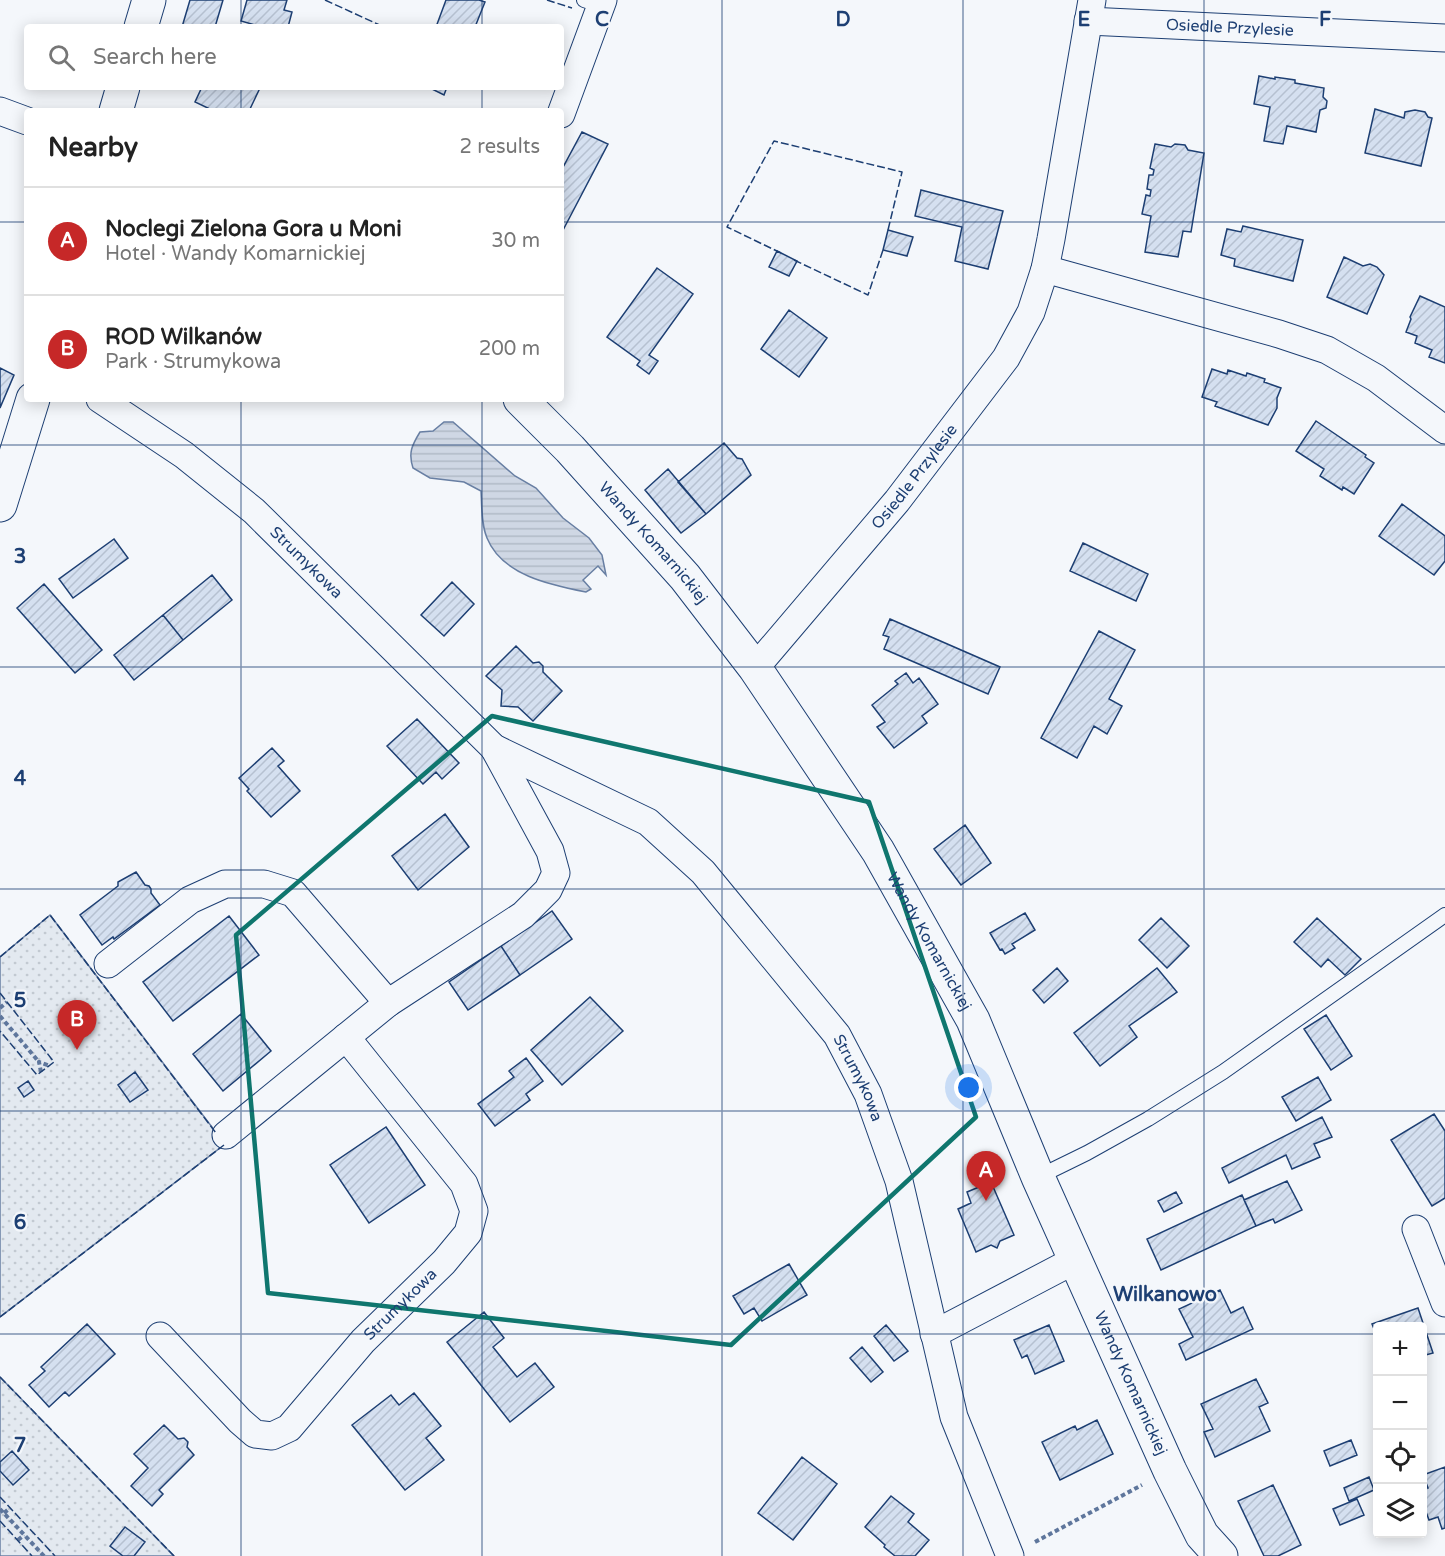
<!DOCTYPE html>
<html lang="en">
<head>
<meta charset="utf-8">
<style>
	:root { --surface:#fff; --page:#f2f2f2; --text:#222; --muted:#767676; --line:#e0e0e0; --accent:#c62828 }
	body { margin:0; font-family:"Varela Round",sans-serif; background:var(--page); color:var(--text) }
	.controls { position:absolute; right:18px; bottom:18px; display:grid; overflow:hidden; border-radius:6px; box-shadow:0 3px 15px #0003 }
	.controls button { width:54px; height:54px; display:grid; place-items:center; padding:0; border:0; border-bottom:2px solid var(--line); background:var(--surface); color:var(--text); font:30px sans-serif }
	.you { position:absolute; left:969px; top:1088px; width:21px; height:21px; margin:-15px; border:4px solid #fff; border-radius:50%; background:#1a73e8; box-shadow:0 0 0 9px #1a73e833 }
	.badge { display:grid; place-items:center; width:39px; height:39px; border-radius:50%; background:var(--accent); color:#fff; font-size:20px; font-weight:700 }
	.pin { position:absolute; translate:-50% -50px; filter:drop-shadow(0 2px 3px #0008) }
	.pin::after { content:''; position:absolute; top:32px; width:21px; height:18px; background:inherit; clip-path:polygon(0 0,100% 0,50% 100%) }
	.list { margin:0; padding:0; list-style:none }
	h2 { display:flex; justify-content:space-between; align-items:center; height:78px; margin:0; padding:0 24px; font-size:26px }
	h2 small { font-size:20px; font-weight:400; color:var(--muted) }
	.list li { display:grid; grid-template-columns:39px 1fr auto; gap:18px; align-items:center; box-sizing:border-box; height:108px; padding:0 24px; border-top:2px solid var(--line) }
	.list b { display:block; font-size:22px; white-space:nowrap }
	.list p { margin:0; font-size:20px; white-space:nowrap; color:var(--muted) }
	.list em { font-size:20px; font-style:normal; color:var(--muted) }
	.icon { flex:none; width:33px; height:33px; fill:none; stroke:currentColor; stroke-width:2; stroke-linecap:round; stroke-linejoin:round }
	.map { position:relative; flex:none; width:1445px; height:1556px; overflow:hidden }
	.search { position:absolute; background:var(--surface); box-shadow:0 3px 15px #0003; left:24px; top:24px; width:540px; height:66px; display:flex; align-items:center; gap:15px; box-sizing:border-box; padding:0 21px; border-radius:6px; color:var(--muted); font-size:22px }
	.panel { position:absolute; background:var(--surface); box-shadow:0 3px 15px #0003; left:24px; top:108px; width:540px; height:294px; border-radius:6px }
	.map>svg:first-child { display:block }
	.garden { fill:url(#garden-dots); stroke:#687fa3; stroke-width:1.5 }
	.water { fill:url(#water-rules); stroke:#687fa3; stroke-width:1.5 }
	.building { fill:url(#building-hatch); stroke:#1d3f73; stroke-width:1.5 }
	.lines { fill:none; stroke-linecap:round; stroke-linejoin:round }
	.service-casing { stroke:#1d3f73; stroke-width:16 }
	.minor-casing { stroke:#1d3f73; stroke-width:29 }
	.tertiary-casing { stroke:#1d3f73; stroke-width:35 }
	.secondary-casing { stroke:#1d3f73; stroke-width:35 }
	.path { stroke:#5e769c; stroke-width:4; stroke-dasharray:4.5 3; stroke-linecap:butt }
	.service { stroke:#f4f7fb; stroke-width:14 }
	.minor { stroke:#f4f7fb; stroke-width:27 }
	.tertiary { stroke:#f4f7fb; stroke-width:33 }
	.secondary { stroke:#f4f7fb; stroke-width:33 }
	.fence { stroke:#1d3f73; stroke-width:1.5; stroke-dasharray:8 3; stroke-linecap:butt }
	.marked { fill:none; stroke:#0f766e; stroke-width:4.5; stroke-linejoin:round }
	.grid { fill:none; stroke:#1d3f73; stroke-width:1.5; stroke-opacity:0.55 }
	.labels { text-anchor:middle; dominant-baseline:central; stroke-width:4.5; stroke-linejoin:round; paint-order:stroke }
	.street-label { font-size:16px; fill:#1d3f73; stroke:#f4f7fb }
	.quarter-label { font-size:20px; font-weight:bold; fill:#1d3f73; stroke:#f4f7fb }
	.grid-label { font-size:20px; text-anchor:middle; font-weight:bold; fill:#1d3f73; stroke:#f4f7fb; stroke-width:4.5; stroke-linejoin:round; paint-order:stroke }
</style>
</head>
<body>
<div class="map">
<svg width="1445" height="1556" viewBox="0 0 1445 1556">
	<defs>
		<pattern id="garden-dots" width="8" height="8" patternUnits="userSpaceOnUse" patternTransform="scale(1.5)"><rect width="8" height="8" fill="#e3e9f0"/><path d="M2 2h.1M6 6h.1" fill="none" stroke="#c2c9d1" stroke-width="1.8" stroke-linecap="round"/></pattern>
		<pattern id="water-rules" width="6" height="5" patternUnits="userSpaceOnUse" patternTransform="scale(1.5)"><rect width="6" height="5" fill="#cfd7e4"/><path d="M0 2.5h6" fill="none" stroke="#b1bac7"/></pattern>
		<pattern id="building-hatch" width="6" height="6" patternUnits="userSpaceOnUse" patternTransform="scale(1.5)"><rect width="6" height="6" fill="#d5e0f0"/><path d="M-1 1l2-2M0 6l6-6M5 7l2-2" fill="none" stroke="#b6c1d1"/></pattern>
	</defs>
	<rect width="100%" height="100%" fill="#f4f7fb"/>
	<path class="garden" d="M50 915 225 1144 0 1317V957Z
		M0 1377 171 1553 174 1556H0Z"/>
	<path class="water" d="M444 422H453L515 476 536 488 563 518 589 538 602 555 606 575 598 566 583 580 591 589 586 592C550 585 502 575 487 538 481 524 482 506 481 491L464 482 430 478 413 468C408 453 412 445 420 432L433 431Z"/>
	<path class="building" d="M190 0H223L215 27H182Z
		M247 0H287L284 10 292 12 288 27H262L241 21Z
		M446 0H479L485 2 475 27H436Z
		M1259 76 1275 79V77L1295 80V83L1324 88 1323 97 1327 101 1326 108 1320 110 1316 132 1287 126 1283 144 1264 141 1270 107 1254 104Z
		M202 87H257L260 88 249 111H214L195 102Z
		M428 87H447L444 95Z
		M1375 109 1404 118 1405 112 1415 110 1425 112 1428 117 1432 118 1421 166 1365 153Z
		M582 132 608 144 561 234V171Z
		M1155 144 1171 147 1175 144 1185 145 1188 150 1204 153 1191 232 1183 231 1178 257 1145 252 1151 216 1142 214 1146 195 1150 196 1151 190 1147 189 1149 175H1153L1154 170 1150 168Z
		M921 190 1003 211 988 269 955 261 962 227 915 216Z
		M1243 226 1303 240 1293 281 1234 266 1235 259 1221 255 1227 229 1241 232Z
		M888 230 913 237 907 256 883 250Z
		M777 251 797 261 789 276 769 267Z
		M1344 257 1363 266 1370 264 1377 267 1384 275 1367 314 1327 297Z
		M657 268 693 294 649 355 658 361 649 374 637 365 640 361 607 337Z
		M1420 296 1445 307V363L1429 357 1432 350 1415 343 1417 336 1406 332 1411 319 1410 317Z
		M789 310 827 338 799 377 761 349Z
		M0 368 14 375 0 408Z
		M1212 369 1227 374 1228 370 1246 376 1247 373 1265 379 1264 382 1281 388 1277 398V408L1268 425 1215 406 1217 402 1202 397Z
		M1316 421 1366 455 1365 457 1374 463 1354 494 1343 487 1342 490 1320 476 1324 469 1296 451Z
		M724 443 737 458 742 459 751 475 706 514 678 482Z
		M668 469 706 514 681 533 645 490Z
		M1402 504 1445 536V561L1434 575 1379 536Z
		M114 539 128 558 73 598 59 579Z
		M1083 543 1148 574 1136 601 1070 571Z
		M212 575 232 600 183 640 163 615Z
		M452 582 474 604 444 636 421 615Z
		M44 584 102 650 75 673 17 608Z
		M163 615 183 640 134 680 114 655Z
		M890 619 1000 667 988 694 884 649 889 637 883 635Z
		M1099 631 1135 650 1109 699 1122 706 1107 734 1094 726 1077 758 1041 738Z
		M516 646 533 663 539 662 543 666V672L562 691 533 721 518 707 501 706 502 690 486 676Z
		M906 673 913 683 919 678 938 704 922 716 927 723 894 748 877 727 885 722 872 705 898 684 895 681Z
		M417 719 459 763 442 779 436 772 423 784 387 746Z
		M272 748 284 761 278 766 300 791 271 817 247 791 249 789 239 778Z
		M445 814 469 847 418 890 392 856Z
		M965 825 991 863 961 885 934 849Z
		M136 872 145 885 149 886 151 889V893L160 905 114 939 113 937 102 945 80 915 118 886V882Z
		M552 911 572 939 520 975 501 946Z
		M1025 913 1035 930 1012 944 1015 948 1005 954 1002 949 1000 950 990 933Z
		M229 916 259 955 173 1021 143 982Z
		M1161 918 1189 946 1167 968 1139 940Z
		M1317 918 1361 959 1345 975 1328 959 1321 967 1294 942Z
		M501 946 520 975 468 1010 449 982Z
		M1057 968 1068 981 1044 1003 1033 990Z
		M1157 968 1177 992 1129 1026 1137 1037 1100 1066 1074 1033Z
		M590 997 623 1031 562 1085 531 1050Z
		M241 1014 271 1051 223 1091 193 1054Z
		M1326 1015 1352 1056 1331 1070 1304 1029Z
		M526 1058 543 1081 526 1094 530 1100 495 1126 478 1104 514 1077 509 1071Z
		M135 1072 148 1090 130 1102 118 1085Z
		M1318 1077 1331 1100 1296 1121 1282 1097Z
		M28 1081 34 1090 24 1097 18 1088Z
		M1434 1114 1445 1131V1198L1432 1206 1391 1140Z
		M1322 1117 1332 1137 1314 1144 1320 1157 1292 1169 1286 1155 1229 1183 1222 1168Z
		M386 1127 425 1185 369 1223 330 1165Z
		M1287 1181 1302 1210 1275 1223 1273 1219 1256 1226 1244 1200Z
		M991 1182 1014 1235 1000 1241 997 1248 991 1245 976 1252 958 1209 971 1203 967 1192Z
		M1176 1192 1182 1203 1164 1212 1158 1201Z
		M1242 1195 1256 1226 1161 1270 1147 1239Z
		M789 1264 807 1295 762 1321 754 1308 744 1314 733 1296Z
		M1220 1290 1231 1313 1243 1307 1253 1329 1186 1360 1179 1344 1193 1337 1179 1309Z
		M1418 1308 1433 1353 1422 1356V1326H1378V1339L1372 1324Z
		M484 1312 504 1338 493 1347 517 1377 535 1363 554 1387 510 1422 447 1342Z
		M87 1324 115 1354 69 1396 65 1392 49 1407 29 1385 45 1371 41 1367Z
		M886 1325 908 1351 894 1361 874 1336Z
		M1049 1325 1064 1361 1035 1374 1027 1355 1022 1358 1014 1340Z
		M862 1347 883 1372 871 1382 850 1358Z
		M1256 1379 1268 1403 1259 1407 1270 1431 1215 1457 1204 1432 1213 1429 1201 1404Z
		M414 1393 441 1426 426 1438 444 1460 405 1490 352 1425 391 1395 399 1405Z
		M1097 1420 1113 1454 1060 1480 1042 1442 1075 1426 1077 1430Z
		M164 1425 178 1439 184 1438 188 1442 187 1447 194 1455 159 1490 163 1494 152 1506 131 1486 148 1468 134 1454Z
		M1351 1440 1357 1455 1330 1466 1324 1451Z
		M12 1451 29 1470 13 1485 0 1471V1462Z
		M802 1457 837 1484 793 1540 758 1513Z
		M1445 1467V1528L1442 1529 1438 1517 1429 1520 1422 1501V1489L1428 1488 1423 1475Z
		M1369 1477 1374 1490 1349 1501 1344 1488Z
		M1273 1485 1301 1545 1278 1556H1264L1238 1501Z
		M891 1496 914 1514 908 1522 929 1540 915 1556H895L884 1547 885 1545 865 1527Z
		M1357 1499 1364 1515 1340 1525 1333 1509Z
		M125 1527 145 1542 134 1556H123L110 1546Z"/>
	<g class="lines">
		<g class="service-casing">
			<path id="service" d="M584 0 602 6
				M1038 1177 1087 1153 1148 1119 1223 1072 1445 915"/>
		</g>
		<g class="minor-casing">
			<g id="minor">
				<path id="s1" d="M1088 21 1445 38"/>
				<path d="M0 111 27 121"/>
				<path d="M561 114 603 0"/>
				<path d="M1045 269 1279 334 1327 350 1376 378 1445 430"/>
				<path id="s2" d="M100 399 184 455 254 511 494 748 648 822 703 872 837 1035 868 1094 899 1181 954 1417 1010 1556"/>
				<path id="s3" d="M755 668 897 501 1006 358 1031 312 1045 269 1051 239 1092 0"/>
				<path d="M108 964 190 900 225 884H264L293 893 388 1003"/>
				<path d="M226 1135 388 1003 523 915 548 890 556 873 550 851 494 748"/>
				<path d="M1416 1229 1445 1303"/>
				<path d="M934 1334 1075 1260"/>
				<path id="s4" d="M160 1336 240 1421 255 1434 272 1436 289 1428 363 1341 444 1262 468 1233 474 1211 464 1184 346 1037"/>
			</g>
		</g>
		<g class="tertiary-casing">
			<g id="tertiary">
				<path id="s5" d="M520 399 570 449 685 577 755 668 878 851 973 1020 1038 1177 1170 1471 1202 1535 1221 1556"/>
			</g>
		</g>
		<g class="secondary-casing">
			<path id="secondary" d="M141 27 149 0
				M116 111 123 87
				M0 505 33 399"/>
		</g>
		<path class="path" d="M0 1008 7 1002
			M0 1016 39 1062
			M41 1072 39 1062 50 1066
			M0 1509 44 1556
			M4 1513 10 1508
			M18 1540 24 1535
			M1035 1542 1142 1485"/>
		<use href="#service" class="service"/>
		<use href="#minor" class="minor"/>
		<use href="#tertiary" class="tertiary"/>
		<use href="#secondary" class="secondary"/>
		<path class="fence" d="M325 0 384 27
			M547 0 572 8
			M781 253 727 227 774 141 902 172 888 230
			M794 260 868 295 883 250
			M0 957 50 915 216 1133
			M0 993 54 1062 37 1075 0 1031
			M0 1317 224 1145
			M0 1377 174 1556
			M0 1497 55 1556
			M0 1521 32 1556"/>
	</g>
	<path class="marked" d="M492 716 869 802 976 1117 731 1345 268 1293 236 935Z"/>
	<path class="grid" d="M241 0V27M482 0V27M722 0V1556M963 0V1556M1204 0V1556M241 87V111M482 87V111M0 222H27M561 222H1445M241 399V1556M482 399V1556M0 445H1445M0 667H1445M0 889H1445M0 1111H1445M0 1334H1378M1422 1334H1445"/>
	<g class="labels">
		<g class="street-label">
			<text stroke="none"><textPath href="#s1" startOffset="142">Osiedle Przylesie</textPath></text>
			<text stroke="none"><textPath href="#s3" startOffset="249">Osiedle Przylesie</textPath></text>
			<text stroke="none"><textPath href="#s5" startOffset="196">Wandy Komarnickiej</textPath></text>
			<text stroke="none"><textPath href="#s2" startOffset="264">Strumykowa</textPath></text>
			<text stroke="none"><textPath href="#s5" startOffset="682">Wandy Komarnickiej</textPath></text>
			<text stroke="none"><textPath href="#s2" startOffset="1032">Strumykowa</textPath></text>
			<text stroke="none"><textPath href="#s4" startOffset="339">Strumykowa</textPath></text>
			<text stroke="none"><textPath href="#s5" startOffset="1168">Wandy Komarnickiej</textPath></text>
		</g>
		<g class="quarter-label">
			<text x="1165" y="1295">Wilkanowo</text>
		</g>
	</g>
	<g class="grid-label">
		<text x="602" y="26">C</text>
		<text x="843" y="26">D</text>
		<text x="1084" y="26">E</text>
		<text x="1325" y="26">F</text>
		<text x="20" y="563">3</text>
		<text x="20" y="785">4</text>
		<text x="20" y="1007">5</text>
		<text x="20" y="1229">6</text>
		<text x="20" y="1452">7</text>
	</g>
</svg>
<div class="controls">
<button>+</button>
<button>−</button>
<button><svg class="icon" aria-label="locate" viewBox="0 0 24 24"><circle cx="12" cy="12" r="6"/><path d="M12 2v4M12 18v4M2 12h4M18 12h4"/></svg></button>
<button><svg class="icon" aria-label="layers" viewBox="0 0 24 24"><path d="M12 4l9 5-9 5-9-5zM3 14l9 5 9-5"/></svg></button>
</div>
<div class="you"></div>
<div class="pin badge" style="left:986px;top:1201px">A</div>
<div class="pin badge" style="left:77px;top:1050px">B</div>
<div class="search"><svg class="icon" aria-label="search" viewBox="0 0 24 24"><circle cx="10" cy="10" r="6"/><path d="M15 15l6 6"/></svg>Search here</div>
<section class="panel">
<h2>Nearby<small>2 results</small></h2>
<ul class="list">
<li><span class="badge">A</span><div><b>Noclegi Zielona Gora u Moni</b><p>Hotel · Wandy Komarnickiej</p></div><em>30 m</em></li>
<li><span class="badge">B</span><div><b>ROD Wilkanów</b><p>Park · Strumykowa</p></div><em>200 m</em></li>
</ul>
</section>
</div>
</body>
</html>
